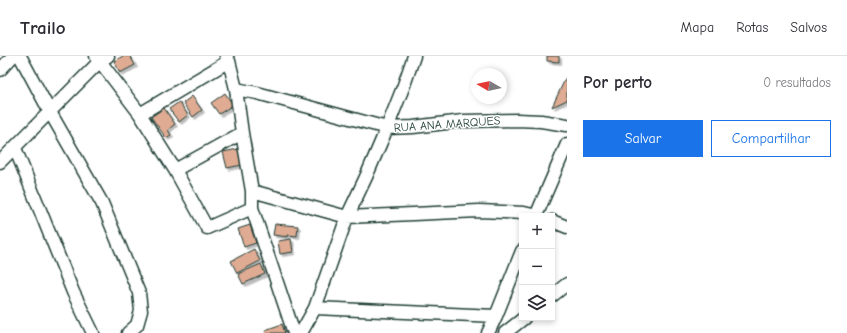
<!DOCTYPE html>
<html lang="pt">
<head>
<meta charset="utf-8">
<style>
	:root { --surface:#fff; --page:#f2f2f3; --text:#2b2b33; --muted:#7c7c81; --line:#e1e1e2; --accent:#1a73e8 }
	body { margin:0; font-family:"Comic Neue",sans-serif; background:var(--page); color:var(--text) }
	.controls { position:absolute; right:12px; bottom:12px; display:grid; overflow:hidden; border-radius:0px; box-shadow:0 2px 6px #0003 }
	.controls button { width:36px; height:36px; display:grid; place-items:center; padding:0; border:0; border-bottom:1px solid var(--line); background:var(--surface); color:var(--text); font:20px sans-serif }
	.compass { position:absolute; left:471px; top:12px; width:36px; height:36px; border-radius:50%; background:var(--surface); box-shadow:0 2px 6px #0003; rotate:279deg }
	.list { margin:0; padding:0; list-style:none }
	h2 { display:flex; justify-content:space-between; align-items:center; height:52px; margin:0; padding:0 16px; font-size:17px }
	h2 small { font-size:13px; font-weight:400; color:var(--muted) }
	.actions { display:flex; gap:8px; padding:12px 16px }
	.actions a { flex:1; padding:9px 0; border:1px solid var(--accent); border-radius:0px; text-align:center; font-size:14px; color:var(--accent) }
	.actions .main { background:var(--accent); color:#fff }
	.icon { flex:none; width:22px; height:22px; fill:none; stroke:currentColor; stroke-width:2; stroke-linecap:round; stroke-linejoin:round }
	.map { position:relative; flex:none; width:567px; height:277px; overflow:hidden }
	header { display:flex; align-items:center; gap:24px; box-sizing:border-box; height:56px; padding:0 20px; background:var(--surface); border-bottom:1px solid var(--line) }
	header strong { font-size:19px }
	nav { display:flex; gap:22px; margin-inline-start:auto; font-size:14px }
	main { display:flex }
	aside { flex:1; background:var(--surface) }
	.map>svg:first-child { display:block }
	.building { fill:#dfab93; stroke:#1f3d34; filter:url(#shadow) }
	.lines { fill:none; stroke-linecap:round; stroke-linejoin:round }
	.minor-casing { stroke:#1f3d34; stroke-width:15 }
	.minor { stroke:#fff; stroke-width:12 }
	.labels { text-anchor:middle; dominant-baseline:central; stroke-width:3; stroke-linejoin:round; paint-order:stroke }
	.street-label { font-size:12px; fill:#1f3d34; stroke:#fff }
</style>
</head>
<body>
<header>
<strong>Trailo</strong>
<nav><a>Mapa</a><a>Rotas</a><a>Salvos</a></nav>
</header>
<main>
<div class="map">
<svg width="567" height="277" viewBox="0 0 567 277">
	<defs>
		<filter id="shadow"><feDropShadow dx="2.5" dy="2.5" stdDeviation="0" flood-color="#0004"/></filter>
	</defs>
	<rect width="100%" height="100%" fill="#fff"/>
	<filter id="ink" filterUnits="userSpaceOnUse"><feTurbulence type="fractalNoise" baseFrequency=".025" numOctaves="2"/><feDisplacementMap in="SourceGraphic" scale="8" xChannelSelector="R" yChannelSelector="G"/><feConvolveMatrix kernelMatrix="1 2 1 2 8 2 1 2 1" color-interpolation-filters="sRGB"/></filter>
	<g filter="url(#ink)">
		<path class="building" d="M123 0H130L135 9 120 17 114 5Z
			M547 0H559V6L547 5Z
			M566 21H567V44L552 51Z
			M225 37 233 49 219 58 211 47Z
			M192 40 202 54 193 61 183 47Z
			M179 46 188 59 179 66 169 53Z
			M164 52 175 68 168 74 171 79 166 82 151 61Z
			M238 93 242 109 227 112 223 96Z
			M275 168 298 170 297 180 288 179V181L273 179Z
			M250 169 256 187 244 191 238 173Z
			M291 183 293 196 280 198 278 185Z
			M254 193 260 205 237 217 231 205Z
			M261 208 265 218 243 228 238 218Z
			M282 268 285 277H266L265 274Z"/>
		<g class="lines">
			<g class="minor-casing">
				<path id="minor" d="M20 0 50 56 102 147 139 237 141 255 137 269 128 277
					M96 0 140 58 175 114 207 172 252 152
					M226 0 229 5 236 33 242 77 252 135V152L294 277
					M0 14 13 0
					M236 33 257 37 387 72 413 71 463 65 517 64 541 65 567 69
					M140 58 229 5
					M15 92 73 236 93 277
					M0 106 100 5 108 0
					M175 114 242 77
					M252 135 347 161 479 155 524 157 537 160
					M536 160 567 88
					M552 165 567 171
					M552 240 567 228
					M315 252 496 260
					M301 277 315 252 347 161 366 121 387 72 404 29 414 0
					M488 277 496 260 522 195
					M505 277 524 262"/>
			</g>
			<use href="#minor" class="minor"/>
		</g>
	</g>
	<g class="labels">
		<g class="street-label">
			<text transform="translate(447 68) rotate(-4)">RUA ANA MARQUES</text>
		</g>
	</g>
</svg>
<div class="controls">
<button>+</button>
<button>−</button>
<button><svg class="icon" aria-label="layers" viewBox="0 0 24 24"><path d="M12 4l9 5-9 5-9-5zM3 14l9 5 9-5"/></svg></button>
</div>
<svg class="compass" viewBox="-18 -18 36 36"><path d="M0-13l5 13h-10z" fill="#e53935"/><path d="M0 13l5-13h-10z" fill="#7c7c81"/></svg>
</div>
<aside>
<h2>Por perto<small>0 resultados</small></h2>
<ul class="list">
</ul>
<div class="actions"><a class="main">Salvar</a><a>Compartilhar</a></div>
</aside>
</main>
</body>
</html>
